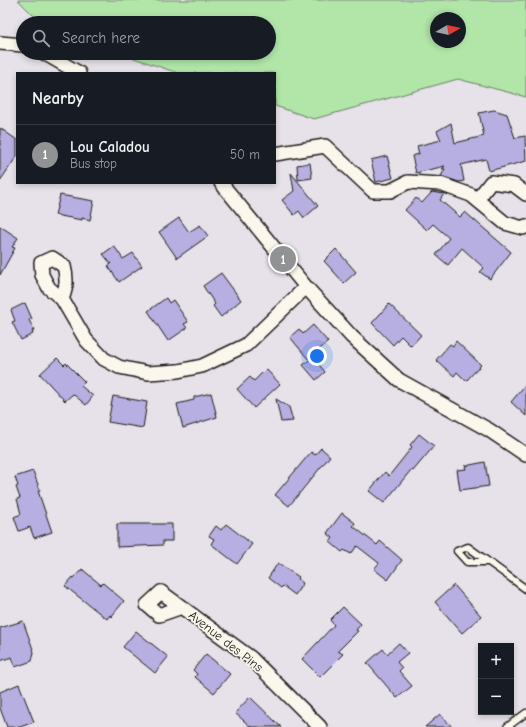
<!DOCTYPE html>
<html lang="en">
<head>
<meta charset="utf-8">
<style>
	:root { --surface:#171b24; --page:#20242c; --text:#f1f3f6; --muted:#9ea1a6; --line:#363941; --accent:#919294 }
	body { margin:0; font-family:"Comic Neue",sans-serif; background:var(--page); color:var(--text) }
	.controls { position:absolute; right:12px; bottom:12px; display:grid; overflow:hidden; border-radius:0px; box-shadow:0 2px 6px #0003 }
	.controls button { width:36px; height:36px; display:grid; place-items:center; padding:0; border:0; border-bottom:1px solid var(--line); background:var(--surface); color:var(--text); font:20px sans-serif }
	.compass { position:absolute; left:430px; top:12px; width:36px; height:36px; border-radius:50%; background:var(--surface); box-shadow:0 2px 6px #0003; rotate:81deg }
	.you { position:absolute; left:317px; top:356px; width:14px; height:14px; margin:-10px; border:3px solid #fff; border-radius:50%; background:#1a73e8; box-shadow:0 0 0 6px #1a73e833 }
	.badge { display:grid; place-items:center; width:26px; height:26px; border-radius:50%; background:var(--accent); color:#fff; font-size:13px; font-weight:700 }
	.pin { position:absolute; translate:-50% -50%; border:2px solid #fff; box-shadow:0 1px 4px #0006 }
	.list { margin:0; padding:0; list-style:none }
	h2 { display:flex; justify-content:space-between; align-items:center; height:52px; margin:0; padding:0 16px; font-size:17px }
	h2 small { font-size:13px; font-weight:400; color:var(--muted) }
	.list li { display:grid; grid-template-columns:26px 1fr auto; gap:12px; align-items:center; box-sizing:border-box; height:60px; padding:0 16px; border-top:1px solid var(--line) }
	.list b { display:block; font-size:15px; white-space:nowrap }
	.list p { margin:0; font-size:13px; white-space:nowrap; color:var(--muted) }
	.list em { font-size:13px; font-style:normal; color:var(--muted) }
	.icon { flex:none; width:22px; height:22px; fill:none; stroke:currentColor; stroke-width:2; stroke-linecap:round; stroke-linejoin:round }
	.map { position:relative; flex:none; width:526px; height:727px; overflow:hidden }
	.search { position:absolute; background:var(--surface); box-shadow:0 2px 6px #0003; left:16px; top:16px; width:260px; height:44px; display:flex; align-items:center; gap:10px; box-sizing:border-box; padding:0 14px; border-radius:22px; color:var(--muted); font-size:15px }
	.panel { position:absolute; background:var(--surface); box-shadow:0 2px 6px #0003; left:16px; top:72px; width:260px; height:112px; border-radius:0px }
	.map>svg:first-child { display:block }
	.green { fill:#b1e6a8; stroke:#668162; fill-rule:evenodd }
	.building { fill:#b7afe1; stroke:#1c1c1c }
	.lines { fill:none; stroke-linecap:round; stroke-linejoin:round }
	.service-casing { stroke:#1c1c1c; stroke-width:9 }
	.minor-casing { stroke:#1c1c1c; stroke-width:16 }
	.service { stroke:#fbf7ec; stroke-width:6 }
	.minor { stroke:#fbf7ec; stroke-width:13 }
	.labels { text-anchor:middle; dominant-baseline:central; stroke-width:3.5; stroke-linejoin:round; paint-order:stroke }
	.street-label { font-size:13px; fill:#1c1c1c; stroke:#fbf7ec }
</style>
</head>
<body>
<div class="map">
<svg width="526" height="727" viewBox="0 0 526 727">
	<rect width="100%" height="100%" fill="#e7e1e9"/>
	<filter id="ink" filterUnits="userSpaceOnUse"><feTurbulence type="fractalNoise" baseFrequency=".025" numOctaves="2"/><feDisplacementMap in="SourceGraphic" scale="8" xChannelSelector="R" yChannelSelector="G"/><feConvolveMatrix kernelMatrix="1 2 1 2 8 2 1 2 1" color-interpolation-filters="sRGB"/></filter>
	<g filter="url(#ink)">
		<path class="green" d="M18 0H526V97L458 79 314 119 275 106V73H178L119 53H269V23H41ZM436 18H460V42H436Z"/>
		<path class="building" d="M494 110 507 114 515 138 525 136 526 161 489 171 486 159 461 165 464 181 459 182 441 176 445 169H442L445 166 416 173 412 156 419 154 417 146 441 140 437 131 451 123 455 143 484 136 479 113Z
			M0 128 17 140V156L0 181Z
			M387 156 393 178 376 182 371 160Z
			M310 163 312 178 298 180 297 165Z
			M291 173 318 206 304 218 299 211 294 215 282 200 294 191Z
			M432 192 444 194 440 200 460 217 465 212 511 252 490 279 480 272 484 268 462 248 448 265 436 255 449 238 433 224 427 230 405 210 416 198 422 203Z
			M60 195 94 201 90 220 82 218V220L55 215Z
			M179 218 189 232 200 225 208 236 177 258 159 232Z
			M0 226 18 238 12 247 15 248 0 275Z
			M114 246 123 259 133 253 142 266 119 282 108 266 111 264 103 254Z
			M336 249 356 272 344 283 324 261Z
			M221 273 241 300 221 317 213 306 215 304 203 286Z
			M166 298 169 303 173 300 188 322 184 324 187 328 168 341 148 311Z
			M25 303 32 319 29 320 34 330 32 331 33 334 21 340 12 322 15 321 11 310Z
			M389 304 421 335 411 346 401 336 393 345 372 323Z
			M313 325 328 342 308 359 290 337 299 329 303 334Z
			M456 341 481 365 466 381 457 372 454 376 436 360 450 344 453 346Z
			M313 357 325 372 316 380 303 365Z
			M57 358 64 365 66 363 85 382 81 386 93 396 86 405 73 394 65 401 40 374Z
			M266 369 280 384 254 408 237 389 250 377 254 381Z
			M526 384V416L511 402Z
			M211 393 217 417 183 428 177 404 194 400V397Z
			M113 396 147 402 143 428 108 422Z
			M276 399 289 407 293 421 281 422Z
			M419 434 434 446 413 471 411 470 384 503 369 491 385 472 389 476 412 447 410 445Z
			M321 448 330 456 289 506 275 495 311 452 315 455Z
			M485 462 489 486 460 490 457 470 466 469 465 466Z
			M33 471 40 490 38 491 52 532 34 538 30 527 19 531 14 517 21 514 17 499 20 498 16 487 18 486 15 477Z
			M342 513 355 523 353 526 377 545 380 541 402 560 388 580 374 569 379 563 357 546 351 554 344 550 342 552 330 542 333 538 327 533Z
			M117 524H172V541H163V545L117 547Z
			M226 524 252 544 237 564 211 544 214 539 209 536 216 526 221 530Z
			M278 563 299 577 298 579 303 583 295 595 283 586 281 588 268 578Z
			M82 569 101 585 103 583 124 601 111 617 110 615 107 619 65 586 73 577 74 578Z
			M454 585 481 616 462 633 435 602Z
			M343 607 361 624 356 630 358 631 338 651 343 654 320 677 302 659 334 625 330 620Z
			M23 621 34 652 32 661 15 667 12 657 0 661V628Z
			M136 631 168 657 155 673 123 647Z
			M399 643 408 653 397 662 402 668 399 671 412 686 397 698 367 663 383 649 387 654Z
			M206 654 230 674 214 693 195 677 197 674 193 670Z
			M19 684 34 722 20 727H7L0 708V692Z
			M250 697 281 727H251L235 713Z
			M440 714 452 727H425Z"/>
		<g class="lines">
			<g class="service-casing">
				<path id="service" d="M488 562H467L457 551 468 547 526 589
					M507 727 526 713"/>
			</g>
			<g class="minor-casing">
				<path id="minor" d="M0 43 23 45
					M44 53 79 73
					M275 154 325 146 373 191H390L408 182 440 184 471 195 505 223 523 228 526 226
					M221 183 306 287 352 337 399 380 489 430 526 455
					M477 200 491 182 514 185 526 194
					M62 299C67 287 67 278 64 266L52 258 41 263 42 275 49 288 62 299 86 340 104 359 119 367 148 373 178 371 202 366 246 345 306 287
					M182 607 159 615 147 605 161 592 251 658 320 727"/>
			</g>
			<use href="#service" class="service"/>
			<use href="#minor" class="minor"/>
		</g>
	</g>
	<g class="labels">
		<g class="street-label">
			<text transform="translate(226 641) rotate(38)">Avenue des Pins</text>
		</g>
	</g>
</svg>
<div class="controls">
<button>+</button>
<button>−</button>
</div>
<svg class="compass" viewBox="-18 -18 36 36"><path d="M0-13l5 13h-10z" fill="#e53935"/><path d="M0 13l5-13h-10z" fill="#9ea1a6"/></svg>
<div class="you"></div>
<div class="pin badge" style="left:283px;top:259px">1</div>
<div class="search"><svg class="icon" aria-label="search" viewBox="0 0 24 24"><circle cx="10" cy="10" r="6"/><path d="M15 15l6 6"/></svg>Search here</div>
<section class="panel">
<h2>Nearby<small></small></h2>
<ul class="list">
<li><span class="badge">1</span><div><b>Lou Caladou</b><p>Bus stop</p></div><em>50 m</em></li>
</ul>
</section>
</div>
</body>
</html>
